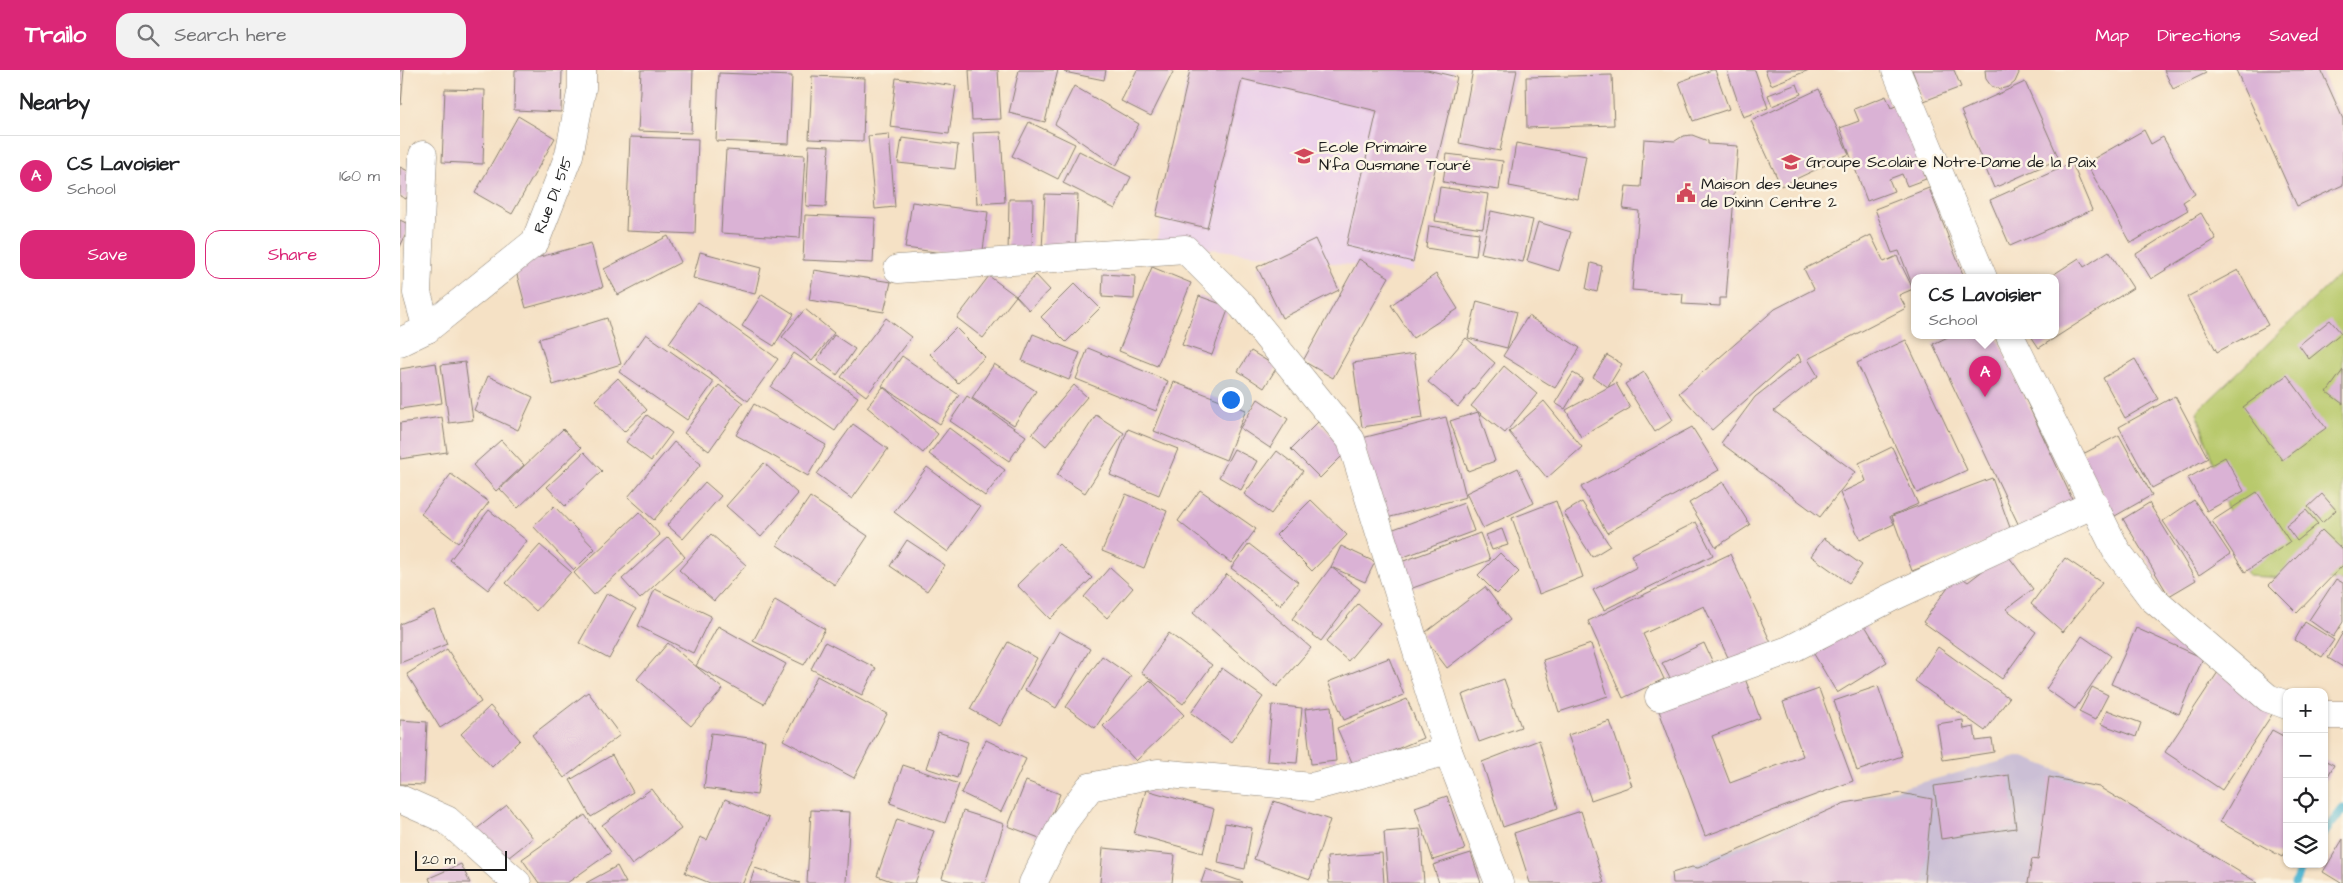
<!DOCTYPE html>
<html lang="en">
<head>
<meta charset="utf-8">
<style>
	:root { --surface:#fff; --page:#f2f2f2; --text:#202124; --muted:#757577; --line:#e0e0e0; --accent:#db2777 }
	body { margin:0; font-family:"Architects Daughter",sans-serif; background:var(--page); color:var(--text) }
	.controls { position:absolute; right:15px; bottom:15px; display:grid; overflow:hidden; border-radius:10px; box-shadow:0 1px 4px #0004 }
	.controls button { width:45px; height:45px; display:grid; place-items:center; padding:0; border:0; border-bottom:1px solid var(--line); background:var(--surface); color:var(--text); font:25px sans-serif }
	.scale { position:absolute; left:15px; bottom:12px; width:92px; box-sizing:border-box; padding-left:5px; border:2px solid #1c1c1c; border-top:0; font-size:14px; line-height:18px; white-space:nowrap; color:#1c1c1c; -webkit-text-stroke:4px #fcf5e5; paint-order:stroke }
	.you { position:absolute; left:830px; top:329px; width:18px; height:18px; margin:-12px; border:4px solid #fff; border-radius:50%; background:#1a73e8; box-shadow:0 0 0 8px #1a73e833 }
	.badge { display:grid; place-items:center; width:32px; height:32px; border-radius:50%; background:var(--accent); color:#fff; font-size:16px; font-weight:700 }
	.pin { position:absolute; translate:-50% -41px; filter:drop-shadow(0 1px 2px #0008) }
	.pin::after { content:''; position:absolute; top:26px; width:18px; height:15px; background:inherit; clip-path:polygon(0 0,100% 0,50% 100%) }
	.popup { position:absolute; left:1511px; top:204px; width:148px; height:65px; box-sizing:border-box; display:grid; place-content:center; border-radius:10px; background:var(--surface); filter:drop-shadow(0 1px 4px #0005); font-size:16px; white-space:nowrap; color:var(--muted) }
	.popup b { font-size:19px; color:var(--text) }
	.popup::after { content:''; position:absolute; left:50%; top:100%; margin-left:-10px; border:10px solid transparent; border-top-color:var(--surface) }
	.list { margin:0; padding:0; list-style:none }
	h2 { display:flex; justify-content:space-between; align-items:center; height:65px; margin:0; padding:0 20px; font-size:21px }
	h2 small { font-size:16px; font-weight:400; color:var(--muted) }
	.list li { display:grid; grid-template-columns:32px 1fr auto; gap:15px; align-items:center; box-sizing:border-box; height:80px; padding:0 20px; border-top:1px solid var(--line) }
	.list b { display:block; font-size:19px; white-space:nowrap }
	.list p { margin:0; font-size:16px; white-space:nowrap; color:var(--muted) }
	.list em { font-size:16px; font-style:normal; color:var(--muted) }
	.actions { display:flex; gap:10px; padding:15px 20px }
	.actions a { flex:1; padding:11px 0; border:1px solid var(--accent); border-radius:15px; text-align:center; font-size:18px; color:var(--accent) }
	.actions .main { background:var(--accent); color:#fff }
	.icon { flex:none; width:28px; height:28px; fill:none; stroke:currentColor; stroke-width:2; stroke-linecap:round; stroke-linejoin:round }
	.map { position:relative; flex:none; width:1943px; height:813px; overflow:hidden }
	header { display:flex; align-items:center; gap:30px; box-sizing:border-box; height:70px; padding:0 25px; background:var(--accent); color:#fff }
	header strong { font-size:24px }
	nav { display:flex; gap:28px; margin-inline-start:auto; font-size:18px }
	.search { width:350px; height:45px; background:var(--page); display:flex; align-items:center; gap:12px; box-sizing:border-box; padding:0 18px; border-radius:15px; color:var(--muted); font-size:19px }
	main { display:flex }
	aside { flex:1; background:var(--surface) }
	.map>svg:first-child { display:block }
	.built { fill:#ecd1ea }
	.industrial { fill:#cbbfd5 }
	.green { fill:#b8c96c; stroke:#6a7244 }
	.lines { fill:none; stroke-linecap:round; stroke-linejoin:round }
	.stream { stroke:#53b7d2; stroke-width:9 }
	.building { fill:#dab2d5 }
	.minor-casing { stroke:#887e70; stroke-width:29 }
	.minor { stroke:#fff; stroke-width:28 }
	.labels { text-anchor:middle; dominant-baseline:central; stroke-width:5; stroke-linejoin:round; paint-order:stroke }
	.poi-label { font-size:16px; fill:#1c1c1c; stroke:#fcf5e5; text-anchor:start }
	.street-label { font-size:16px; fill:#1c1c1c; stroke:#fcf5e5 }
</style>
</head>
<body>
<header>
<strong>Trailo</strong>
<div class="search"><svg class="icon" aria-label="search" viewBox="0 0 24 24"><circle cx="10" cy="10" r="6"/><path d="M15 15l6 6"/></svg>Search here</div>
<nav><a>Map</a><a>Directions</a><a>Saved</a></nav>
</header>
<main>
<aside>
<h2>Nearby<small></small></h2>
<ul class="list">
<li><span class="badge">A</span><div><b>CS Lavoisier</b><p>School</p></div><em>160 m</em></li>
</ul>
<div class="actions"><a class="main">Save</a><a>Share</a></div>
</aside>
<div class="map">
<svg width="1943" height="813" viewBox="0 0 1943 813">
	<rect width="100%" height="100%" fill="#fcf5e5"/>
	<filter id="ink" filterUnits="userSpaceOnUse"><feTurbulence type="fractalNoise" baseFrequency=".02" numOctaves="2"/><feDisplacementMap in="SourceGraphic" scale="10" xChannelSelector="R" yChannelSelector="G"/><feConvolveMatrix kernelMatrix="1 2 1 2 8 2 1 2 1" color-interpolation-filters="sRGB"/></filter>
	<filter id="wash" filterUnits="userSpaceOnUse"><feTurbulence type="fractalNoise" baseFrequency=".0096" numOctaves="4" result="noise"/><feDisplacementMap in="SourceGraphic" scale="20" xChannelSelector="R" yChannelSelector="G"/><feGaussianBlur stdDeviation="1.12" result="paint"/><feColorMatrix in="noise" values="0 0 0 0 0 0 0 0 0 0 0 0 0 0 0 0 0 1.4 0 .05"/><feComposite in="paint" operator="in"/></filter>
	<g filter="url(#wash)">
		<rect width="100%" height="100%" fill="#f5e1c5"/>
		<path class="built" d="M788 0H1054L1013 202 757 173Z"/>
		<path class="industrial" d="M1621 686 1699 717 1858 813H1273L1272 803 1445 733Z"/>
		<path class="green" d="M1943 201V511L1848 506 1797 342Z"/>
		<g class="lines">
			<path class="stream" d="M1924 763 1943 739
				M1895 813 1903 794"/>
		</g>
		<g id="blocks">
			<path class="building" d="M0 0H4L1 35H0Z
				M115 0H162L161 42 114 40Z
				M241 0H293L291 63 238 61Z
				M569 0H598L601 49 572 50Z
				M619 0H658L645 52 609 43Z
				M664 0H706L704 10 664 2Z
				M737 0H774L751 46 721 31Z
				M790 0H1027L1057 7 1013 192 946 176 977 41 842 9 807 158 756 146Z
				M1073 0H1117L1100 81 1059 73Z
				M1312 0H1315L1329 39 1293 51 1279 12Z
				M1327 0H1355L1368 38 1343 47Z
				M1365 0H1409L1371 15Z
				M1512 0H1554L1561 17 1524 31Z
				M1585 0H1618L1619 3 1615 12 1609 17 1600 19 1591 16 1586 9Z
				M1764 0H1804L1806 3 1773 19Z
				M1836 0H1921L1943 49V115L1897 136Z
				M319 3 392 6 389 74 316 71Z
				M1212 5 1214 55 1127 58 1126 7Z
				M412 6 465 8 463 71 409 69Z
				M496 8 556 16 549 64 490 57Z
				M1625 12 1659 89 1594 118 1561 41Z
				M1397 14 1401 24 1372 36 1368 25Z
				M674 16 739 54 716 96 655 54Z
				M45 19 85 20 83 94 42 92Z
				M1419 19 1449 84 1381 116 1351 51Z
				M1486 26 1491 38 1498 35 1526 109 1507 116 1502 104 1489 109 1494 121 1467 131 1440 58 1459 51 1454 39Z
				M118 46 155 68 112 144 75 123Z
				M629 52 675 74 658 109 612 86Z
				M1744 60 1751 74 1763 67 1795 124 1783 132 1788 140 1731 173 1686 93Z
				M601 62 605 132 577 134 573 63Z
				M489 64 495 137 475 139 468 66Z
				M1292 65 1308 71V74L1338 76 1326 228H1320V236L1282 234 1283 224 1232 220 1239 141 1223 139 1226 116 1241 117 1244 69 1275 71 1283 66Z
				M230 67 298 69 295 164 226 161Z
				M502 68 558 75 555 99 498 93Z
				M1116 73 1186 86 1178 129 1109 116Z
				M409 75 429 76 426 137 406 136Z
				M326 80 405 85 400 168 321 163Z
				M679 81 731 107 715 139 663 113Z
				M1047 84 1103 91 1099 120 1043 112Z
				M1672 93 1692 140 1610 176 1590 130Z
				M0 97 18 106 6 129 0 126Z
				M1040 117 1088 124 1083 158 1035 151Z
				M1529 118 1564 207 1515 208V222L1499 181 1492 183 1475 139Z
				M645 124 678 125 675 180 642 179Z
				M609 129H633L632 187 608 186Z
				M512 132 588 142 582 188 505 178Z
				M1091 141 1133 150 1123 192 1081 183Z
				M1801 143 1816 169 1751 209 1736 184Z
				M405 145 475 148 473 193 403 190Z
				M0 150 10 155 0 177Z
				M1138 152 1171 162 1159 201 1127 191Z
				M1029 156 1079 163 1076 186 1026 178Z
				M1471 165 1484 192 1497 186 1513 219 1499 225 1506 238 1408 289 1418 306 1374 341 1455 402 1420 447 1321 373 1355 327 1401 291 1398 284 1312 360 1279 323 1375 239 1414 219 1404 199Z
				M268 166 281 192 218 225 204 199Z
				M915 169 939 220 882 248 857 197Z
				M191 173 203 217 126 238 114 194Z
				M1709 181 1733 218 1639 278 1631 266H1655V208H1648L1679 188 1684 197Z
				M300 182 361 198 355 224 293 208Z
				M959 189 989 207 933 308 903 291Z
				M1191 193 1202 196 1197 222 1186 219Z
				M752 197 791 213 757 296 719 281Z
				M414 200 491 212 484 242 409 230Z
				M1838 200 1868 255 1817 282 1787 227Z
				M703 204 735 206 734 229 702 227Z
				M1036 204 1058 239 1013 268 991 235Z
				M636 205 650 220 629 240 616 226Z
				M589 206 616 226 583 268 557 248Z
				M675 213 700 238 666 272 641 247Z
				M362 224 394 244 374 276 342 256Z
				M799 226 829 237 812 285 782 275Z
				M1077 231 1117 242 1107 278 1068 268Z
				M298 232 378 289 348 331 269 273Z
				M405 239 434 263 412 291 382 267Z
				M1128 246 1180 278 1155 318 1103 286Z
				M207 248 221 294 153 315 139 269Z
				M486 248 511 267 466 326 441 307Z
				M1930 250 1941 263 1909 289 1899 275Z
				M556 258 585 287 558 313 530 284Z
				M246 264 314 312 287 350 219 302Z
				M633 264 680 283 669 310 622 291Z
				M434 265 455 279 437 305 417 290Z
				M1550 266H1596L1675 435 1621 460 1533 274Z
				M1066 268 1095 293 1058 337 1028 312Z
				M1506 270 1567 400 1517 423 1457 293Z
				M688 278 768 311 756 341 676 309Z
				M851 281 877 297 864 318 838 301Z
				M394 283 458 327 435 361 371 317Z
				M1014 284 1023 348 962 357 953 293Z
				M1207 285 1222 294 1208 317 1193 307Z
				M502 286 559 325 540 354 482 316Z
				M1735 289 1758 329 1725 348 1703 308Z
				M65 292 73 350 49 353 41 295Z
				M36 293 42 333 0 339V299Z
				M594 294 636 321 614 355 572 328Z
				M1104 296 1137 324 1105 363 1071 336Z
				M1943 300V334L1927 322Z
				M1244 302 1273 350 1255 362 1225 314Z
				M1173 303 1183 309 1165 339 1155 333Z
				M1887 305 1926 358 1882 390 1843 337Z
				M88 306 133 327 118 360 74 340Z
				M218 308 247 340 224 362 195 330Z
				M774 312 846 340 826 390 754 361Z
				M1216 313 1230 338 1181 367 1166 340Z
				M319 315 343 333 309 381 284 363Z
				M674 315 687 327 646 376 632 364Z
				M483 317 538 364 523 383 467 337Z
				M567 326 626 366 609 391 550 351Z
				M1775 326 1808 388 1752 418 1719 357Z
				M858 329 888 349 870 378 840 358Z
				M1144 331 1182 377 1147 408 1109 362Z
				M354 334 426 375 408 406 336 365Z
				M1078 342 1095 391 1068 401 1050 351Z
				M247 345 272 363 251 391 226 372Z
				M696 345 724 363 685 423 657 405Z
				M42 347 47 382 0 389V353Z
				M1046 347 1066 427 983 449 962 368Z
				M918 352 947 381 920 408 891 379Z
				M453 354 488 379 452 429 417 404Z
				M1292 357 1319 400 1207 463 1181 417Z
				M549 358 605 400 585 426 529 384Z
				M163 359 181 378 118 438 100 419Z
				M728 359 778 379 759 425 710 405Z
				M1719 365 1752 425 1715 446 1681 385Z
				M101 370 124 395 96 421 73 395Z
				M274 372 301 394 254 450 228 427Z
				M1492 377 1518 434 1490 446 1494 454 1460 470 1440 423 1466 411 1459 393Z
				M834 379 857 391 841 420 819 407Z
				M877 381 903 401 871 444 844 424Z
				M184 382 202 401 165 436 147 417Z
				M1825 387 1844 421 1807 441 1788 408Z
				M364 393 398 424 361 467 326 436Z
				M527 397 580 437 548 482 494 442Z
				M1118 398 1134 433 1083 458 1066 423Z
				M51 404 89 432 58 473 21 444Z
				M1592 408 1612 463 1512 501 1492 446Z
				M305 412 321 426 283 469 267 455Z
				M1323 412 1350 455 1316 477 1289 433Z
				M800 420 856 459 831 493 778 451Z
				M1857 422 1890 472 1845 502 1812 451Z
				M726 424 767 441 744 498 702 481Z
				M1922 424 1936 440 1922 453 1908 437Z
				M410 427 468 466 435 515 377 475Z
				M911 430 947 465 912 501 876 465Z
				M1794 430 1830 484 1799 505 1763 451Z
				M1156 431 1183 507 1139 524 1112 448Z
				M1182 432 1210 476 1192 487 1164 443Z
				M1064 433 1074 461 1001 488 991 460Z
				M1749 433 1796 510 1769 526 1723 449Z
				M154 436 195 479 174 500 133 456Z
				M89 440 127 471 88 520 50 490Z
				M1906 440 1918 454 1897 471 1886 456Z
				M239 442 260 465 194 525 174 503Z
				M1296 452 1313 485 1204 540 1193 520 1237 497 1231 485Z
				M1102 459 1108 475 1092 480 1086 465Z
				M1922 460 1943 480V495L1897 543 1869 515Z
				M1080 463 1090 490 1010 519 1001 492Z
				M311 464 346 495 314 531 279 500Z
				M268 467 285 487 240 529 222 509Z
				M1424 468 1462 495 1449 513 1411 486Z
				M507 470 545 495 527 521 490 496Z
				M659 474 692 508 650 549 617 515Z
				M849 474 898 512 880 535 831 498Z
				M140 475 171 502 136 541 106 513Z
				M941 476 975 492 965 512 931 497Z
				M1100 483 1119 502 1097 524 1078 505Z
				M1606 483 1633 519 1606 539 1636 562 1602 609 1523 552 1557 504 1568 512Z
				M1330 484 1373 577 1332 596 1304 536 1243 564 1264 609 1223 628 1188 551Z
				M1665 488 1702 513 1663 562 1631 534Z
				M710 497 733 518 707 548 684 527Z
				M931 497 960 519 921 571 892 549Z
				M827 504 911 578 877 617 793 543Z
				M1936 509 1943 513V552L1933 567 1909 550Z
				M1085 517 1110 550 1047 598 1022 565Z
				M255 519 311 546 293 583 238 556Z
				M207 523 236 539 209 589 179 573Z
				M375 530 425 559 404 595 353 571Z
				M958 534 980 553 948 591 926 572Z
				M34 540 47 574 0 593V554Z
				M1905 552 1934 570 1922 587 1895 570Z
				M1464 554 1487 592 1437 623 1414 584Z
				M318 556 386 594 364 634 296 596Z
				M1736 558 1803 588 1779 644 1711 614Z
				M659 561 690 579 656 638 625 620Z
				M1943 562V597L1928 588Z
				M769 563 812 595 783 634 741 602Z
				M1682 566 1711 586 1675 639 1646 619Z
				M425 572 476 598 462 625 411 599Z
				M608 572 637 588 600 656 570 639Z
				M268 573 323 619 291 656 237 609Z
				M1304 573 1314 595 1273 614 1262 593Z
				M1191 574 1208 626 1159 642 1143 590Z
				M1538 577 1609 628 1585 661 1515 611Z
				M47 579 81 632 40 658 7 604Z
				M702 586 731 606 695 658 666 637Z
				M989 588 1004 625 944 650 928 612Z
				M822 598 863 627 831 672 791 643Z
				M1818 602 1875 640 1822 720 1765 682Z
				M417 606 487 644 454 708 383 670Z
				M1344 606 1360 648 1312 666 1330 713 1403 686 1383 632 1419 619 1453 711 1305 766 1258 638Z
				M1104 609 1121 657 1079 672 1062 625Z
				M750 610 784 645 736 691 703 656Z
				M1478 616 1502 686 1457 701 1434 631Z
				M1692 617 1708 625 1695 650 1679 642Z
				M188 622 220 665 164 708 132 665Z
				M1007 629 1023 668 954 697 937 658Z
				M872 635 902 638 897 693 867 691Z
				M90 636 120 670 92 697 61 664Z
				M931 636 936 691 911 694 905 639Z
				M1707 640 1741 653 1736 667 1701 654Z
				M0 650 27 652 24 715 0 714Z
				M1563 650 1564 659 1574 657 1576 671 1592 669 1594 682 1543 690 1537 654Z
				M1210 651 1232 716 1191 730 1168 665Z
				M1872 660 1887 668V779L1882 787 1820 752Z
				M538 662 568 672 557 708 526 698Z
				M311 663 365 670 357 725 304 718Z
				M586 670 626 689 601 742 561 723Z
				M1139 670 1158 738 1103 757 1082 692Z
				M212 685 233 722 191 747 170 710Z
				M1924 690 1934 695 1924 713Z
				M503 695 559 714 545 753 490 733Z
				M1609 705 1616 758 1541 769 1534 716Z
				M1649 707 1699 717 1858 813H1628L1632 789 1638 790Z
				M626 711 660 724 642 769 608 756Z
				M251 719 281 759 232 795 202 755Z
				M746 720 814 739 803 783 734 764Z
				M1501 723 1532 729 1524 813H1273L1272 803 1292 797 1298 798 1445 733Z
				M1047 726 1065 780 1033 790 1015 737Z
				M325 729 369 748 343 813H310L285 803 300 767 307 770Z
				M874 731 930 750 910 809 854 789Z
				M107 735 133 768 99 795 74 761Z
				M411 740 450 742 446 813H407Z
				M563 741 604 754 585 813H558L542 808Z
				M1181 741 1204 813H1130L1114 763Z
				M185 745 211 782 167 813H139L122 789Z
				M497 749 534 761 515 813H497L477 806Z
				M825 753 852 758 845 799 818 793Z
				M1020 759 1024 813H988L984 762Z
				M1943 769V813H1941L1923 802Z
				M703 778 775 785 772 813H700Z
				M982 783 984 813H929L927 787Z
				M1071 783 1081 813H1039L1033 795Z
				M61 794 70 813H31L29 808Z
				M217 796 226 813H186Z
				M355 798 400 813H350Z
				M806 799 843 812 842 813H801Z"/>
		</g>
	</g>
	<g filter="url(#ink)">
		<use href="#blocks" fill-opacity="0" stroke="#887e70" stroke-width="1"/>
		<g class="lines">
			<g class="minor-casing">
				<g id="minor">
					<path d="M1496 0 1583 208"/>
					<path d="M23 85 17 223 27 259"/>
					<path d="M498 199 785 179 842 236 951 370 1048 681 1099 813"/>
					<path d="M1610 266 1716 480 1752 528 1868 628 1887 635"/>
					<path id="s1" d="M0 272 27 259 135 172 169 85 182 18V0"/>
					<path d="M1259 627 1389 580 1490 528 1694 434"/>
					<path d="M1924 645H1943"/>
					<path d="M0 729 47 750 117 813"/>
					<path d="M633 813 663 753 690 717 758 703 912 717 1048 681"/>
				</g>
			</g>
			<use href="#minor" class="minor"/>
		</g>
	</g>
	<defs>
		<g id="school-bare" transform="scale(1.5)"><path d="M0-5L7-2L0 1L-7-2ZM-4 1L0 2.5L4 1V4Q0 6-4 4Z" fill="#d1495b" stroke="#fcf5e5" stroke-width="2.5" paint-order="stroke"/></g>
		<g id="civic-bare" transform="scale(1.5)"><path d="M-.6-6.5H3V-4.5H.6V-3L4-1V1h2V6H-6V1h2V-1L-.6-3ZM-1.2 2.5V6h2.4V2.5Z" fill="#d1495b" stroke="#fcf5e5" stroke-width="2.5" paint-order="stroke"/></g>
	</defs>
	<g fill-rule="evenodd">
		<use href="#school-bare" x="904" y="86"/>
		<use href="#school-bare" x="1391" y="92"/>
		<use href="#civic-bare" x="1286" y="123"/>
	</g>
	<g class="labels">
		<g class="poi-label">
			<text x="919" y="77">Ecole Primaire<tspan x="919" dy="18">N'fa Ousmane Touré</tspan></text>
			<text x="1406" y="92">Groupe Scolaire Notre-Dame de la Paix</text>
			<text x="1301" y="114">Maison des Jeunes<tspan x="1301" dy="18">de Dixinn Centre 2</tspan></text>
		</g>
		<g class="street-label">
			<text stroke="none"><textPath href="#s1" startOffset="219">Rue DI. 515</textPath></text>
		</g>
	</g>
</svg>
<div class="controls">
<button>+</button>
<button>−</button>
<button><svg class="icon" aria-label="locate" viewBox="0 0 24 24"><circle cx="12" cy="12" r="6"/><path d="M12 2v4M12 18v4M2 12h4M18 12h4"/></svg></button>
<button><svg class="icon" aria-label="layers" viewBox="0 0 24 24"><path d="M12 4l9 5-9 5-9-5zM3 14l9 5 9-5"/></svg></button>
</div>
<div class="scale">20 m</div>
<div class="you"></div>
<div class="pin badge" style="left:1585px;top:327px">A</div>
<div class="popup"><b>CS Lavoisier</b>School</div>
</div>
</main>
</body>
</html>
